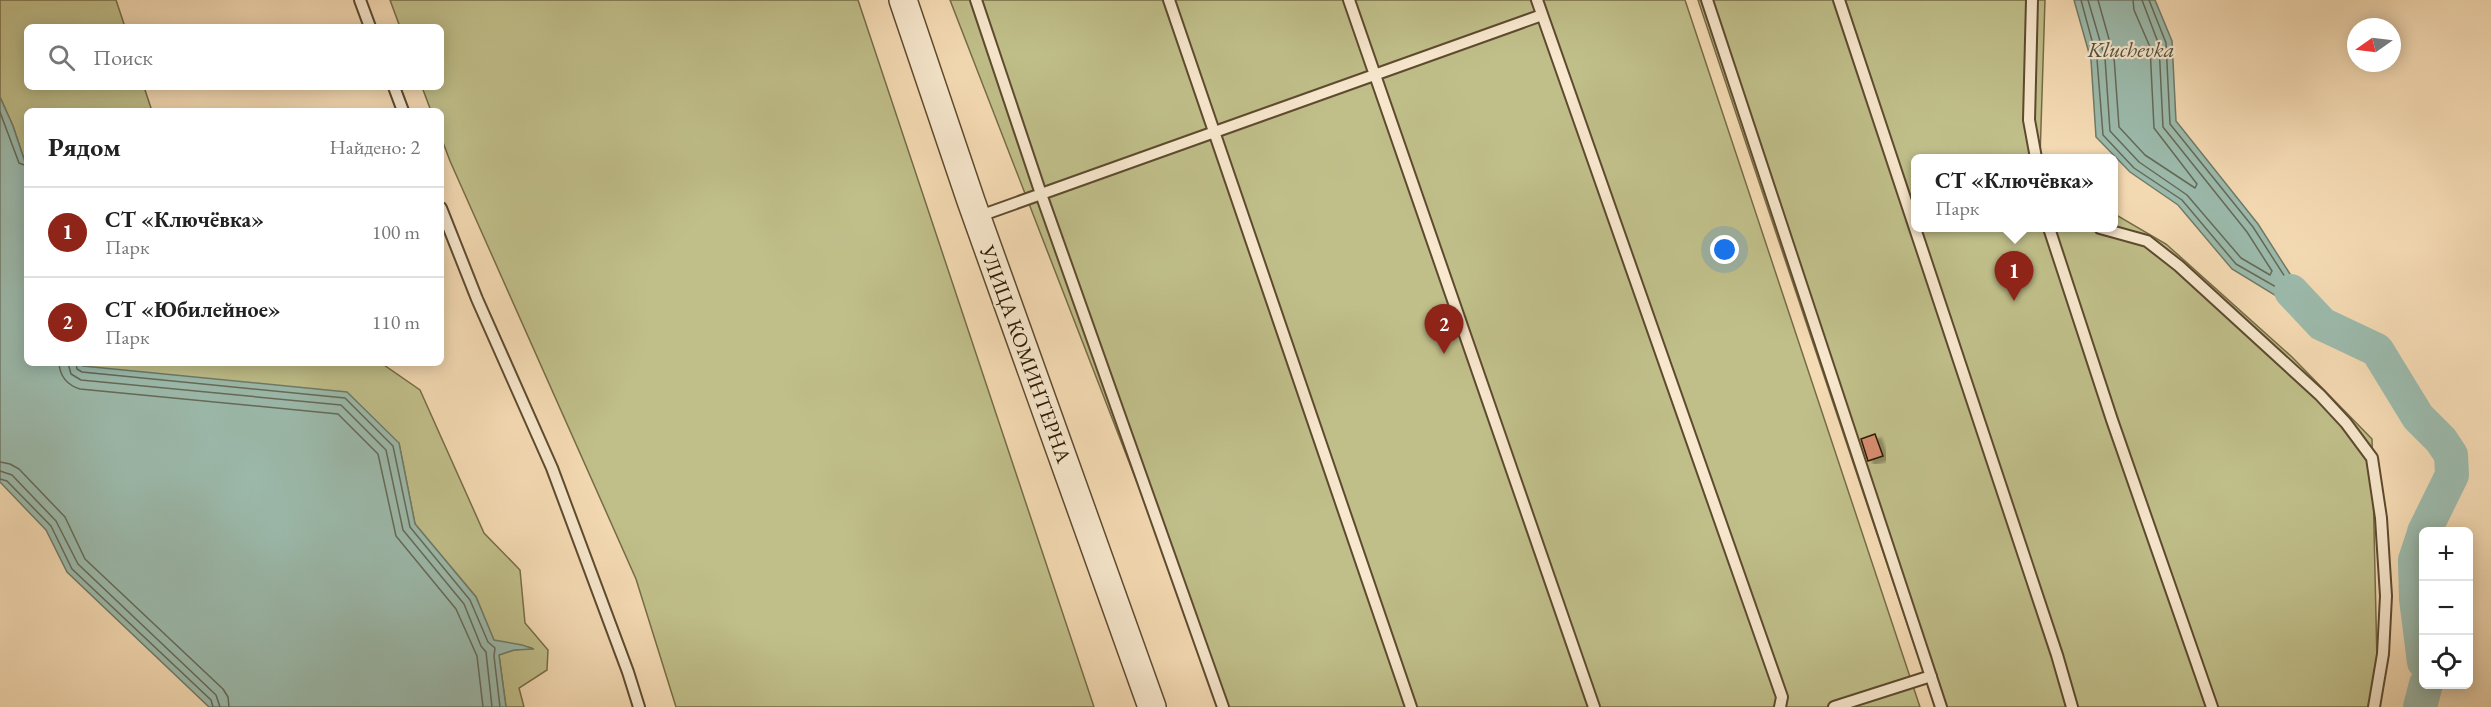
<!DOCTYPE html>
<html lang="ru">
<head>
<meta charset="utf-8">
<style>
	:root { --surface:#fff; --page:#f2f2f2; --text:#222; --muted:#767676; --line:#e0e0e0; --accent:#8f2418 }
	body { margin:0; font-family:"EB Garamond",serif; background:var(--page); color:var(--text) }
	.controls { position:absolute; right:18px; bottom:18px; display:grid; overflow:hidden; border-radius:9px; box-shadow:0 3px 15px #0003 }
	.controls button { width:54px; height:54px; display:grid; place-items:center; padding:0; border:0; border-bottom:2px solid var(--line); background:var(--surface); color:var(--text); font:30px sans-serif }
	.compass { position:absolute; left:2347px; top:18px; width:54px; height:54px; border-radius:50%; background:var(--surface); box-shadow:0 3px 15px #0003; rotate:256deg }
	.you { position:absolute; left:1725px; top:250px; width:21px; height:21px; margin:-15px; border:4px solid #fff; border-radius:50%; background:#1a73e8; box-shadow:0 0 0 9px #1a73e833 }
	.badge { display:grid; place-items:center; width:39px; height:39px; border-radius:50%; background:var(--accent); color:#fff; font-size:20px; font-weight:700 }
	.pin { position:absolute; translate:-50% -50px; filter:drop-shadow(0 2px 3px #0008) }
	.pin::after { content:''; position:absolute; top:32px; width:21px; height:18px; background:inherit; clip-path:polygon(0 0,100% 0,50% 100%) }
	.popup { position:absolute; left:1911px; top:154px; width:207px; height:78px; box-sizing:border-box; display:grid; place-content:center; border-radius:9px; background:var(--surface); filter:drop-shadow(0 2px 4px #0005); font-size:20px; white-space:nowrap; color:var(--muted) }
	.popup b { font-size:22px; color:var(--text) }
	.popup::after { content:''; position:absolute; left:50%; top:100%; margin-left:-12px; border:12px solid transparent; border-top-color:var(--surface) }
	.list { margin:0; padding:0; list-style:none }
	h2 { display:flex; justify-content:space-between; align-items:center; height:78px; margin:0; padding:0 24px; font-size:26px }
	h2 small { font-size:20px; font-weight:400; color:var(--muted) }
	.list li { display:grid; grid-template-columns:39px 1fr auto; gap:18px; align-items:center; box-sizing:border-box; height:90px; padding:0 24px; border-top:2px solid var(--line) }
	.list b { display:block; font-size:22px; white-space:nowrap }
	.list p { margin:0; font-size:20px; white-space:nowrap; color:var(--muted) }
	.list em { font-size:20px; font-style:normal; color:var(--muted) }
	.icon { flex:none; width:33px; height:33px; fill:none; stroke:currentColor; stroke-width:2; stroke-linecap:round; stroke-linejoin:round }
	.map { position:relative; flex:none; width:2491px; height:707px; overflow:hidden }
	.search { position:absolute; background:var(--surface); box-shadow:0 3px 15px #0003; left:24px; top:24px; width:420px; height:66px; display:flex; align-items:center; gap:15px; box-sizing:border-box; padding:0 21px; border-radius:9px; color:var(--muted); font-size:22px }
	.panel { position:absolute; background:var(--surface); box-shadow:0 3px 15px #0003; left:24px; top:108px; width:420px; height:258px; border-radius:9px }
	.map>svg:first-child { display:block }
	.green { fill:#c0bf8a; stroke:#766c46; stroke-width:1.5 }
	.water { fill:#9cbbad; stroke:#6f7b69; stroke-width:1.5 }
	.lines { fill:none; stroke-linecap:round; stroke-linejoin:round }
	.shore { stroke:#646a58; stroke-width:1.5 }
	.river { stroke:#9cbbad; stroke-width:34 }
	.building { fill:#d78d71; stroke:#2b1a03; stroke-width:1.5; filter:url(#shadow) }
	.service-casing { stroke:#5e4a2f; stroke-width:14 }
	.tertiary-casing { stroke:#5e4a2f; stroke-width:30 }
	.service { stroke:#f8e8ce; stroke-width:10 }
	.tertiary { stroke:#f8e8ce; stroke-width:27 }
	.labels { text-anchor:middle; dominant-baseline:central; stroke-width:4.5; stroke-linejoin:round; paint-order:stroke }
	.street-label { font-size:21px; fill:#2b1a03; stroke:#f8e8ce }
	.water-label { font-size:22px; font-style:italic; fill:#53523e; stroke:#f8e8ce }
</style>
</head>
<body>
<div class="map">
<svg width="2491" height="707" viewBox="0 0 2491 707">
	<defs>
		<filter id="shadow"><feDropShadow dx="6" dy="4" stdDeviation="1.5" flood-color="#0004"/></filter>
	</defs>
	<rect width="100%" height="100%" fill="#f5dbb4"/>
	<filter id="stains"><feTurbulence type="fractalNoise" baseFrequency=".00333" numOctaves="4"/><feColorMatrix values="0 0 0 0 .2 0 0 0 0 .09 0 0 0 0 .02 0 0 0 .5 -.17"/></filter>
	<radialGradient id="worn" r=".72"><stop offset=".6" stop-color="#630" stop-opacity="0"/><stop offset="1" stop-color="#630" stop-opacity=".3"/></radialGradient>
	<path class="green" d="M0 0H116L125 27H27V87H144L152 111H27V168L13 126 0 97Z
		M390 0H858L1094 707H676L636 579 450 161 441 137V111H431L422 87H441V27H400Z
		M950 0H1685L1920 707H1224Z
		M1698 0H2045L2040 158H1915V228H2113V213L2166 244 2292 357 2372 439 2378 707H1935Z
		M79 363H381L420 390 484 533 520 570 525 623 548 650 547 670 519 688 524 707H506L499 655 514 650 532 648 494 641 476 597 415 524 399 443 83 366Z"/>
	<path class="water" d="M2074 0H2155L2172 41 2176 121 2258 224 2322 324 2232 269 2178 205 2130 172 2096 137 2091 60Z
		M0 97 13 126 27 168V363H79L83 366 347 392 399 443 415 524 476 597 494 640 522 645 534 649 514 650 499 655 506 707H209L67 572 46 530 0 482Z"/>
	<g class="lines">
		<path class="shore" d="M2081 0 2097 59 2103 135 2134 168 2182 200 2236 264 2295 298 2296 294 2253 227 2170 124 2166 43 2149 0
			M2088 0 2105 58 2110 131 2139 162 2187 195 2241 258 2270 275 2272 271 2247 232 2163 127 2159 45 2142 0
			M2098 0 2114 57 2119 127 2145 155 2195 188 2197 184 2154 128 2150 47 2134 10 2133 0
			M0 112 19 163 27 166
			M59 363C60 377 67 385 80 389L338 414 378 454 396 536 456 609 477 656 483 707
			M68 363 71 374 81 380 341 405 386 450 403 530 464 604 481 646 486 652 492 707
			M76 363 77 369 82 372 345 398 393 446 410 527 470 600 488 642 495 648 494 656 500 707
			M0 462 10 464 19 469 65 517 85 559 223 689 228 697 229 707
			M0 471 12 475 56 521 78 564 216 695 220 707
			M0 479 7 481 51 526 72 569 211 700 213 707"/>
		<path class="river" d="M2291 291 2322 324 2377 350 2418 417 2441 440 2451 455 2452 475 2424 532
			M2424 533 2415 560 2416 599 2424 662
			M2420 707 2426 684"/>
	</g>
	<path class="building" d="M1875 434 1883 456 1868 461 1861 439Z"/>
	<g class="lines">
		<g class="service-casing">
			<path id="service" d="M360 0 370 27
				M976 0 1041 194 1223 707
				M1169 0 1411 707
				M1349 0 1594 707
				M1537 0 1782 697 1780 707
				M1707 0 1941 707
				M1839 0 2057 655 2072 707
				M2032 0 2029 120 2036 158
				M394 87 403 111
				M441 208 477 299 552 468 628 672 639 707
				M977 217 1542 15
				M2049 228 2112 420 2212 707
				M2100 228 2147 241 2179 266 2320 395 2346 423 2372 458 2381 518 2386 596 2383 654 2374 707
				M1834 707 1931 676"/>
		</g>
		<g class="tertiary-casing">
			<path id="tertiary" d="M903 0 971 201 1152 707"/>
		</g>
		<use href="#service" class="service"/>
		<use href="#tertiary" class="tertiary"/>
	</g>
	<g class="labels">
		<g class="street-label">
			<text transform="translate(1026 354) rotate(70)">УЛИЦА КОМИНТЕРНА</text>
		</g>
		<g class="water-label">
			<text x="2131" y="49">Kluchevka</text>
		</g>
	</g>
	<rect width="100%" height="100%" filter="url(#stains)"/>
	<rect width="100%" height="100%" fill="url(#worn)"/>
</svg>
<div class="controls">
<button>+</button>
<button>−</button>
<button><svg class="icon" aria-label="locate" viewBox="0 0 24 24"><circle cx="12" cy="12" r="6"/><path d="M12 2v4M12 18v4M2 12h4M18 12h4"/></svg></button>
</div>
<svg class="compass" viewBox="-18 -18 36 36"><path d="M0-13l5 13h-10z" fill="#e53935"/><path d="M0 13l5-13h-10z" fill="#767676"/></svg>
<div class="you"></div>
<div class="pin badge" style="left:2014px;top:301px">1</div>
<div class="popup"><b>СТ «Ключёвка»</b>Парк</div>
<div class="pin badge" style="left:1444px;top:354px">2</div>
<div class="search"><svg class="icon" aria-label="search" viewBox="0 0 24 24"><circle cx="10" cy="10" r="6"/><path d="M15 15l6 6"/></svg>Поиск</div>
<section class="panel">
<h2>Рядом<small>Найдено: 2</small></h2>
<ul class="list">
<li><span class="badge">1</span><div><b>СТ «Ключёвка»</b><p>Парк</p></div><em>100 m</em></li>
<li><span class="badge">2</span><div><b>СТ «Юбилейное»</b><p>Парк</p></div><em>110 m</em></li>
</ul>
</section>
</div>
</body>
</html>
